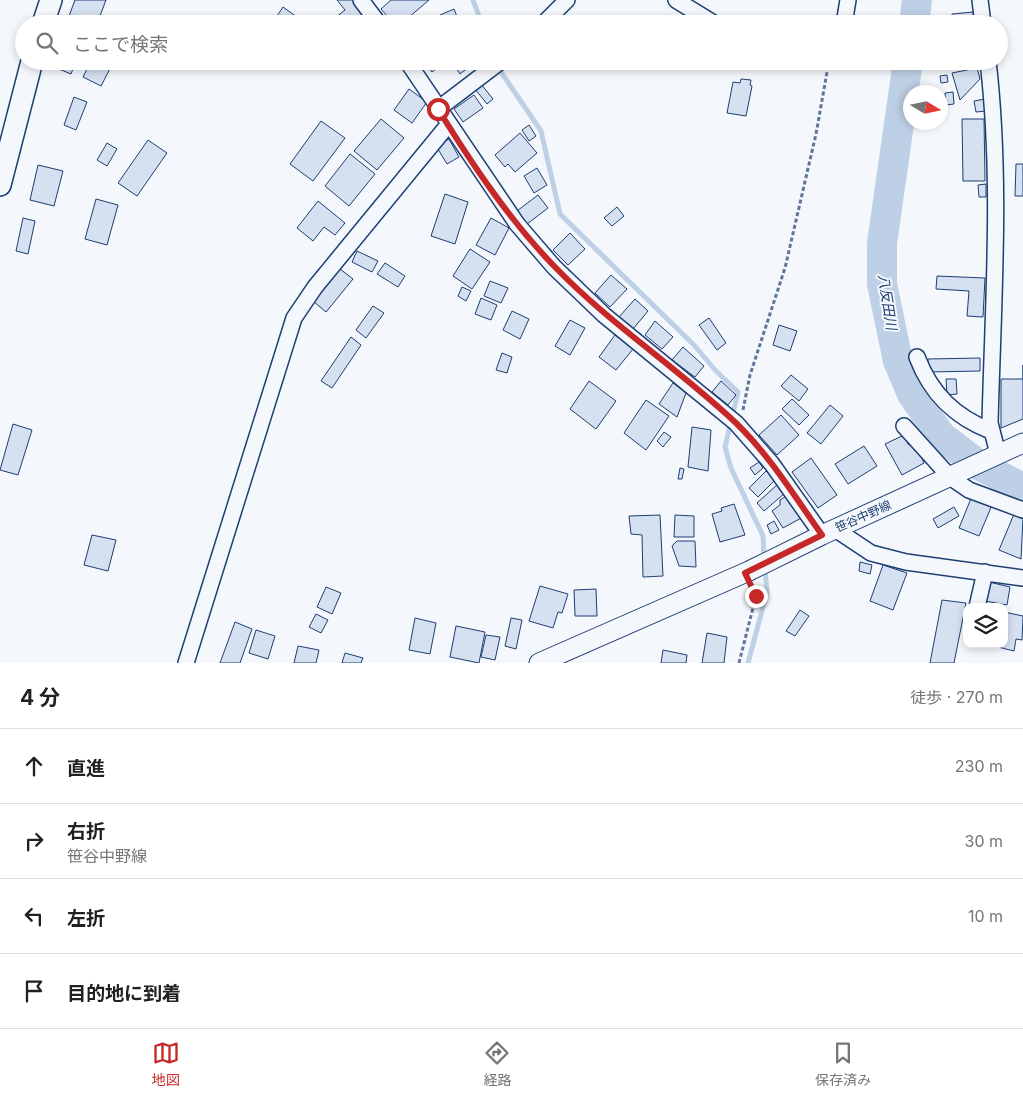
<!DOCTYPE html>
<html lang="ja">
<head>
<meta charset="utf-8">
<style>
	:root { --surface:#fff; --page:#f2f2f2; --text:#202124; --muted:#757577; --line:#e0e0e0; --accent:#c62828 }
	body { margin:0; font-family:Inter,"Noto Sans JP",sans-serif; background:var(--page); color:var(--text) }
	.controls { position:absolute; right:15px; bottom:15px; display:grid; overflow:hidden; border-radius:10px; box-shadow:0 2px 8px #0003 }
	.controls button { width:45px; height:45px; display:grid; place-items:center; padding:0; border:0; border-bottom:1px solid var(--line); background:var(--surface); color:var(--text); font:25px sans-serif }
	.compass { position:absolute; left:903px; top:85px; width:45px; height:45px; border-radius:50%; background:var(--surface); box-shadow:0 2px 8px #0003; rotate:100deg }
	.stop { position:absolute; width:15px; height:15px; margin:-11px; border:4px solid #c62828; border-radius:50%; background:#fff }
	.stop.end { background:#c62828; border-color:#fff; box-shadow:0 1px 5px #0008 }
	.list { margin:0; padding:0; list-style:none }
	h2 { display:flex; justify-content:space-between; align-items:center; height:65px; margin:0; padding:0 20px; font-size:21px }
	h2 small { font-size:16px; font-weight:400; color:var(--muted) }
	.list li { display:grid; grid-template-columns:32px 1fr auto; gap:15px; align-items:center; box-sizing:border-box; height:75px; padding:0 20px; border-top:1px solid var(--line) }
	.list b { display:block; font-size:19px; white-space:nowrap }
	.list p { margin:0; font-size:16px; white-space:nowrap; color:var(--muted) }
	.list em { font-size:16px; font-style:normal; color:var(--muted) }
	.icon { flex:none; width:28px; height:28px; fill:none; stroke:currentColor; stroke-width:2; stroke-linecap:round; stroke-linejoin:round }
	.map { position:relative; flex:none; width:1023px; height:663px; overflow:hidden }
	.search { position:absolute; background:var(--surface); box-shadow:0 2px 8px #0003; left:15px; right:15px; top:15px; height:55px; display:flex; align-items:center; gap:12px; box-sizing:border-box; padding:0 18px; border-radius:28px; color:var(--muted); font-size:19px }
	.sheet { height:365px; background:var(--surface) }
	nav { display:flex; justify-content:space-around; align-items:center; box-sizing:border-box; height:70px; border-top:1px solid var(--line); background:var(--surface); font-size:14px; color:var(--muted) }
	nav a { display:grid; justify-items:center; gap:2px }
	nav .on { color:var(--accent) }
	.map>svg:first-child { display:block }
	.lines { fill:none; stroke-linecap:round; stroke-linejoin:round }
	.stream { stroke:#bed0e5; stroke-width:5 }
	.river { stroke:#bed0e5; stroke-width:30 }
	.building { fill:#d5e0f0; stroke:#1d3f73 }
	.minor-casing { stroke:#1d3f73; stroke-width:18 }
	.tertiary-casing { stroke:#1d3f73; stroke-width:21 }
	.secondary-casing { stroke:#1d3f73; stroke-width:24 }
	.path { stroke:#5e769c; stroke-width:3; stroke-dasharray:4 2.5; stroke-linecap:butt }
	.minor { stroke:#f4f7fb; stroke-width:15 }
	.tertiary { stroke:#f4f7fb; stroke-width:19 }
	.secondary { stroke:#f4f7fb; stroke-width:21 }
	.route { stroke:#c62828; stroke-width:6 }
	.labels { text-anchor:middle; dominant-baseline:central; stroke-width:4; stroke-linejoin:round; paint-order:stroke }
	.street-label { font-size:12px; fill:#1d3f73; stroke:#f4f7fb }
	.water-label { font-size:14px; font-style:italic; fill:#1d3f73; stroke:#f4f7fb }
</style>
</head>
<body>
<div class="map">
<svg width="1023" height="663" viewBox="0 0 1023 663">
	<rect width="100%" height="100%" fill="#f4f7fb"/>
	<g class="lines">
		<path class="stream" d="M473 0 482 24
			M497 66 541 131 560 214 694 345 716 371 738 392 725 447 731 468 763 536 764 559
			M748 663 767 592 765 568"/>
		<path class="river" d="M914 24 917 0
			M908 61 882 243V284L898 361 912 394 941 436 980 466 1023 488"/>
	</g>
	<path class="building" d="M75 0H106L97 24H66Z
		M337 0H356L369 16 359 24H327L345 10Z
		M391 0H429L401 24H394L381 9Z
		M283 7 297 17 292 24H287L277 16Z
		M454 9 460 24H444L440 15Z
		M973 12 974 24H953L952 14Z
		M48 61H76L71 74 47 64Z
		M91 61H114L101 86 83 77Z
		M424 61H446L432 72Z
		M459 61H471L473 64 460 74 454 65Z
		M977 68 980 79 960 100 952 73Z
		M947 75 948 82 941 83 940 76Z
		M741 79 751 80 750 85 752 86 746 116 727 113 733 82 740 83Z
		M481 84 493 99 487 104 475 89Z
		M409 89 427 102 412 123 394 110Z
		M953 92 954 104 946 105 945 93Z
		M474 95 483 108 463 122 454 109Z
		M74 97 87 102 76 130 64 125Z
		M985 99 986 111 976 112 974 101Z
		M381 119 404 138 377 170 354 151Z
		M962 119H984L985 181H963Z
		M321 121 345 138 313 181 290 164Z
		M529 125 536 136 529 141 522 130Z
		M520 133 537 153 515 172 508 164 505 167 495 155Z
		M449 139 459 157 447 164 436 146Z
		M148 140 167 153 137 196 118 183Z
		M107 143 117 149 107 166 97 160Z
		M350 154 375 174 349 206 325 186Z
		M1016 164H1023V196H1015Z
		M38 165 63 171 54 206 30 200Z
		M537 168 547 185 534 193 524 176Z
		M986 184V197H979L978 185Z
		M445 194 468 202 455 244 431 236Z
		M538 195 548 208 527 224 517 211Z
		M96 199 118 205 107 245 85 239Z
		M318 201 345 223 335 235 324 227 313 241 297 228Z
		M617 207 624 216 612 226 604 218Z
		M23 218 35 221 28 254 16 251Z
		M491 218 509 228 495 255 476 245Z
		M570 233 585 249 568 265 553 250Z
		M470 249 490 262 472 289 453 276Z
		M357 251 378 261 372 272 352 262Z
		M385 263 405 276 398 287 377 274Z
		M340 269 353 279 326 312 313 301Z
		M611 275 627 289 610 307 595 293Z
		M937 276 985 278 983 317 967 316 969 291 936 289Z
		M490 281 508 288 501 303 484 296Z
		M462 287 471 291 466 301 458 296Z
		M481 298 497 305 491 320 475 314Z
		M635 299 648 311 633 329 619 317Z
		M373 306 384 313 366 338 356 330Z
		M512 311 529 319 520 339 503 330Z
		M709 318 726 343 717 350 699 325Z
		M570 320 585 328 570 355 555 346Z
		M655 321 673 337 662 349 645 335Z
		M779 325 797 331 790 351 773 345Z
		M615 335 633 349 616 370 599 357Z
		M351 337 361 345 332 388 321 381Z
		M683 347 704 366 695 377 672 360Z
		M502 353 512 357 507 373 496 370Z
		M980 358V371L928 372V359Z
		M1023 365V419L1001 428V379H1023Z
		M791 375 808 389 799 401 781 386Z
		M946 379H956L957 394 947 395Z
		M589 381 616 401 596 429 570 409Z
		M721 381 736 395 728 405 712 392Z
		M673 383 686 393 677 417 659 404Z
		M792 399 809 415 799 425 782 409Z
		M646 400 669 416 646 450 624 433Z
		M830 405 843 416 821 444 807 433Z
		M781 415 799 435 777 455 759 435Z
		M13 424 32 430 18 475 0 470Z
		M692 427 711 430 708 471 688 467Z
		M664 432 671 437 663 447 657 441Z
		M904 435 908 444 918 450 924 463 902 475 885 444Z
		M864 446 877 466 848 484 835 464Z
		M811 458 837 495 818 508 792 472Z
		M759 462 763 468 755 475 750 468Z
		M680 468 684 469 682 479H678Z
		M766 471 775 480 758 497 749 488Z
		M778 484 785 493 764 511 757 503Z
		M788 495 803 517 783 528 772 511 780 505V500Z
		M972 496 992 505 979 536 959 528Z
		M734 504 745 535 720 542 712 514 722 511 721 508Z
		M954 507 959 516 938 528 933 519Z
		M1014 514 1023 518 1021 559 999 550Z
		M660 515 663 576 643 577 642 535 631 534 629 516Z
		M675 515 694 516V537H674Z
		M774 521 779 530 771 534 767 525Z
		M92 535 116 540 108 571 84 565Z
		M677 541H695L696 567 679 566 672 546Z
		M860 562 872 565 870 574 859 571Z
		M883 565 907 573 893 610 870 601Z
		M989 582 1010 587 1007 605 985 601Z
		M540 586 568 594 562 613 558 612 553 628 529 621Z
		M326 587 341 593 332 614 317 607Z
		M596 589 597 616H575L574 590Z
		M942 600 966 603 954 663H930Z
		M800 610 809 616 795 636 786 631Z
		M1004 612 1023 616 1022 640 1016 639 1014 651 994 646V644H1004Z
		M316 614 328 620 321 633 309 627Z
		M415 618 436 623 430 654 409 650Z
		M511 618 522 620 516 649 505 646Z
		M235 622 252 629 240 663H220Z
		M456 626 485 632 479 663 450 657Z
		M256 630 275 636 268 659 249 653Z
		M707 633 727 637 724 663H702Z
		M486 635 500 637 495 660 481 657Z
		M298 646 319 650 316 663H294Z
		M663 650 687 655 686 663H661Z
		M345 653 363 658 361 663H342Z"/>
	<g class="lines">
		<g class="minor-casing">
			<path id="minor" d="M361 0 379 24
				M676 0 715 24
				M980 0 983 24
				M543 24 567 0
				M844 24 848 0
				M407 61 517 224 554 267 604 315 736 423 772 464 822 535
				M988 61C1002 181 993 303 990 423L998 454
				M438 109 501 61
				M917 357C931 394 955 417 991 431
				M904 426 950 477 969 490 1023 510
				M835 529 871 553 906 562 1023 578
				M977 607 985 572
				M186 663 294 318 315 287 448 125"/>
		</g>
		<g class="tertiary-casing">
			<path id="tertiary" d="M539 663 749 571 822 535 1023 443"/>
		</g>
		<g class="secondary-casing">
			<path id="secondary" d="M43 24 51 0
				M0 185 32 61"/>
		</g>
		<path class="path" d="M743 410 750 375 785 268 816 134 829 61
			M739 663 756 596 751 587"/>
		<use href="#minor" class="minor"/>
		<use href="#tertiary" class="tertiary"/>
		<use href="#secondary" class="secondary"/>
	</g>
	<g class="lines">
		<path class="route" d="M438 109C472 164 510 221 555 267 611 325 678 368 736 423 770 456 795 497 822 535L745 573 756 596"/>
	</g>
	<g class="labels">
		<g class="street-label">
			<text transform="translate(863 516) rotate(-24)">笹谷中野線</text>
		</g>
		<g class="water-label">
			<text transform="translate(888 302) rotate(81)">八反田川</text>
		</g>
	</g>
</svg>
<div class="controls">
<button><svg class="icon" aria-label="layers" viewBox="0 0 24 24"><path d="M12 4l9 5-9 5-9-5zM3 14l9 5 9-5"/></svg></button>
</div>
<svg class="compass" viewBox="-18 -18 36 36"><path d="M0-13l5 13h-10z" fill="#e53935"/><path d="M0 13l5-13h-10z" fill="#757577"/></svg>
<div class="stop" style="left:438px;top:109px"></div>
<div class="stop end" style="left:756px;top:596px"></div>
<div class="search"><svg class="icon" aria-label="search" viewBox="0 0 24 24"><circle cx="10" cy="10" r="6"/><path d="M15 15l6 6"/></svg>ここで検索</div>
</div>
<section class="sheet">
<h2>4 分<small>徒歩 · 270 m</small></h2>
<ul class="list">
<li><svg class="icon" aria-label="ahead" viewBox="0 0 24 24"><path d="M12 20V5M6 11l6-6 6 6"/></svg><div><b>直進</b></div><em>230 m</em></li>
<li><svg class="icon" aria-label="right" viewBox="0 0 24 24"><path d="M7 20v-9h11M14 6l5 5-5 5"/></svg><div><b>右折</b><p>笹谷中野線</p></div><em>30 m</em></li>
<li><svg class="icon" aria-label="left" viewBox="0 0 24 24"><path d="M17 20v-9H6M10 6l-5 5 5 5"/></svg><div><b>左折</b></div><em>10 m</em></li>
<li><svg class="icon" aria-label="arrive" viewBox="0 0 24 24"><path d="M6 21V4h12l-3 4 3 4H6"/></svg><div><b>目的地に到着</b></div></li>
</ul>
</section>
<nav>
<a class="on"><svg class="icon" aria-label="map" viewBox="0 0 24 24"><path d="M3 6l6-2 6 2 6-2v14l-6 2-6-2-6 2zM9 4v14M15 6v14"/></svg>地図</a>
<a><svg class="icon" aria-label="directions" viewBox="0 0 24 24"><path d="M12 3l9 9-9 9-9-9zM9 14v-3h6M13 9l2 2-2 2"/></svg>経路</a>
<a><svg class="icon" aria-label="saved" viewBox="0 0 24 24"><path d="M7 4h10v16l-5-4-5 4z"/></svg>保存済み</a>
</nav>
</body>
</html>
